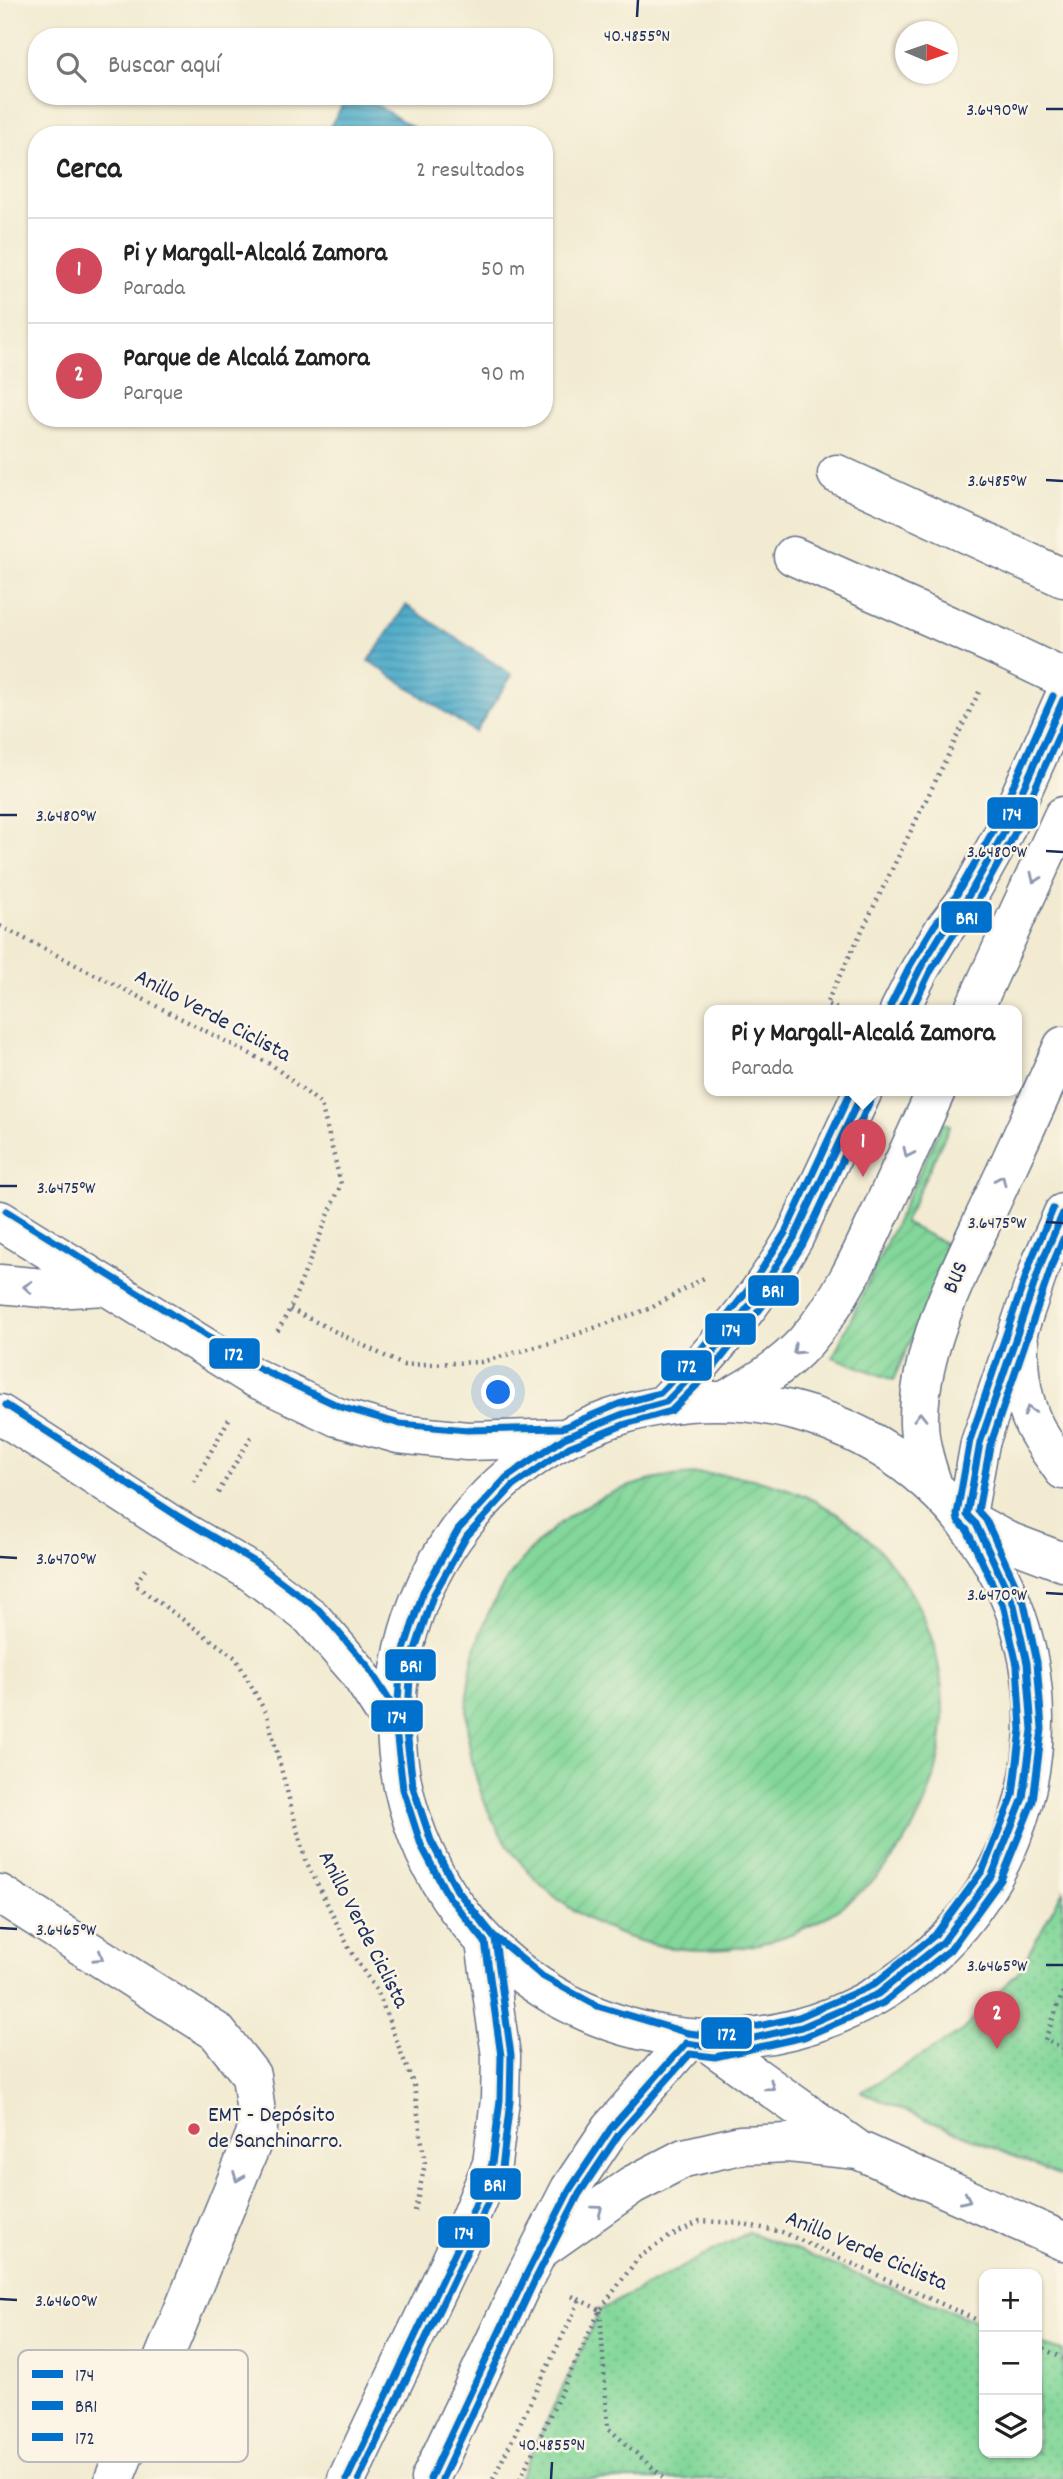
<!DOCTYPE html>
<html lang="es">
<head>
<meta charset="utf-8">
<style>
	:root { --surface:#fff; --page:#f2f2f2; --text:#222; --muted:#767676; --line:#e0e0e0; --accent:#d1495b }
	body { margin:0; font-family:Dekko,sans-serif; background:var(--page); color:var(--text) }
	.controls { position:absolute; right:21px; bottom:21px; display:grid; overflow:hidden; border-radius:14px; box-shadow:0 2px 5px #0004 }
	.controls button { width:63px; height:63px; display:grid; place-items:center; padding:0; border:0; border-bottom:2px solid var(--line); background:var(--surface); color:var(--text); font:35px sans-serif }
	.compass { position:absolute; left:895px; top:21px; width:63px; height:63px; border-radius:50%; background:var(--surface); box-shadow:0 2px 5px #0004; rotate:92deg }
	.you { position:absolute; left:499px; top:1393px; width:24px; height:24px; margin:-18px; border:5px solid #fff; border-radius:50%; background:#1a73e8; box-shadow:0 0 0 10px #1a73e833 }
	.badge { display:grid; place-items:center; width:46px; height:46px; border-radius:50%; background:var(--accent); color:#fff; font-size:23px; font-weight:700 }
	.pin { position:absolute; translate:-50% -58px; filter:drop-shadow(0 2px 4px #0008) }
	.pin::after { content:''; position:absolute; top:37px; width:24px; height:21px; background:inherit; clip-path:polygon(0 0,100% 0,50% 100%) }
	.popup { position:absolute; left:704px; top:1005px; width:318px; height:91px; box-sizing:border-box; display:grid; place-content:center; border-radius:14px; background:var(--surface); filter:drop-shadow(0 2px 5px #0005); font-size:23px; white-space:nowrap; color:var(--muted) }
	.popup b { font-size:26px; color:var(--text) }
	.popup::after { content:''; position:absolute; left:50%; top:100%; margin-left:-14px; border:14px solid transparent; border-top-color:var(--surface) }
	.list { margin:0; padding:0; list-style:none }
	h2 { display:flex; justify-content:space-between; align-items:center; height:91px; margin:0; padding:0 28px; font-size:30px }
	h2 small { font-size:23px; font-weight:400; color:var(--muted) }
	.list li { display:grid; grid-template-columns:46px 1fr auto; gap:21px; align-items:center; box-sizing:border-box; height:105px; padding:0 28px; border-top:2px solid var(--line) }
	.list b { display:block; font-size:26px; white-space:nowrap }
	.list p { margin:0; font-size:23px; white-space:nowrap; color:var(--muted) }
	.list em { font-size:23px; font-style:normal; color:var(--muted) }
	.icon { flex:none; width:38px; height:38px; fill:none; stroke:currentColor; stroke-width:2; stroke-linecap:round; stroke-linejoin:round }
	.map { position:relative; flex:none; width:1063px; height:2479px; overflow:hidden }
	.search { position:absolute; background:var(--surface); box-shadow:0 2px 5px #0004; left:28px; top:28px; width:525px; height:77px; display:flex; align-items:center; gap:18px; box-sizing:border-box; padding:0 24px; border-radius:28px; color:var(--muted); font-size:26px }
	.panel { position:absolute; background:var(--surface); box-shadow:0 2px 5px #0004; left:28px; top:126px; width:525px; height:301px; border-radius:28px }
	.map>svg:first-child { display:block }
	.park { fill:url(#park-dots); stroke:#4f837c; stroke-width:2 }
	.garden { fill:url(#garden-furrows); stroke:#4f837c; stroke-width:2 }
	.water { fill:url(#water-rules); stroke:#326c93; stroke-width:2 }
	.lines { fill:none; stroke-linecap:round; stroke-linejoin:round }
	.minor-casing { stroke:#667187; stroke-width:41 }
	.path { stroke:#667187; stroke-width:4.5; stroke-dasharray:2 5; stroke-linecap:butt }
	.minor { stroke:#fff; stroke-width:38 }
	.bus-1-casing { stroke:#fcf5e5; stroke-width:12 }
	.bus-2-casing { stroke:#fcf5e5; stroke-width:12 }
	.bus-3-casing { stroke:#fcf5e5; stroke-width:12 }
	.bus-1 { stroke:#0072ce; stroke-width:7 }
	.bus-2 { stroke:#0072ce; stroke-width:7 }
	.bus-3 { stroke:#0072ce; stroke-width:7 }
	.oneway { stroke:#8d97ae }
	.ticks { fill:none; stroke:#1b2f5e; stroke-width:2.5 }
	.poi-dot { fill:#d1495b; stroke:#fcf5e5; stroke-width:2.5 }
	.labels { text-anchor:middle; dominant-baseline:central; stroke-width:5; stroke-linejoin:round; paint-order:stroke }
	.street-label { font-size:23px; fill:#1b2f5e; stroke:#fcf5e5 }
	.poi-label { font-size:23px; fill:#1b2f5e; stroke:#fcf5e5; text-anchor:start }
	.key { fill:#fcf5e5; stroke:#b8babc; stroke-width:2 }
	.key-label { font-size:19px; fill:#1b2f5e }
	.ticks-label { font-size:18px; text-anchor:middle; fill:#1b2f5e; stroke:#fcf5e5; stroke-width:5; stroke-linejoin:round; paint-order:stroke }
	.line-badge { stroke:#fcf5e5; stroke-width:2.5 }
	.badge-label { font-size:19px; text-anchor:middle; font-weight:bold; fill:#fff }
</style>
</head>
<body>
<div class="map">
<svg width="1063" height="2479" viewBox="0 0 1063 2479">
	<defs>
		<pattern id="park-dots" width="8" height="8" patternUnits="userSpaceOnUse" patternTransform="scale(1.75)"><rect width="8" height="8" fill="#83d79a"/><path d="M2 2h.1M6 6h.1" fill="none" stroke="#71b987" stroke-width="1.8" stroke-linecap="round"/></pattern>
		<pattern id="garden-furrows" width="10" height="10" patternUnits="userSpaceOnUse" patternTransform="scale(1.75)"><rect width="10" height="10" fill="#83d79a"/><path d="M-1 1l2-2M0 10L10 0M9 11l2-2" fill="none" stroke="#71b987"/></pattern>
		<pattern id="water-rules" width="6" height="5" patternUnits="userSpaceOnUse" patternTransform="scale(1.75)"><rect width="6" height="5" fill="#48a9c8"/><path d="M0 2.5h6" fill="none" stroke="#3b8aa6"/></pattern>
	</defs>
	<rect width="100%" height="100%" fill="#fcf5e5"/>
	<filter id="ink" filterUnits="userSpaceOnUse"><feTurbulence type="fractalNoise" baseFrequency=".0143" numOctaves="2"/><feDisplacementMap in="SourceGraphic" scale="14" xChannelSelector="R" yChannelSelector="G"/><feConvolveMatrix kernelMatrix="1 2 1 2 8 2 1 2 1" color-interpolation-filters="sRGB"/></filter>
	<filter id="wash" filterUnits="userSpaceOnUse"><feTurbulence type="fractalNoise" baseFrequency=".00686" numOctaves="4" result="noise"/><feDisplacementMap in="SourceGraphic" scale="28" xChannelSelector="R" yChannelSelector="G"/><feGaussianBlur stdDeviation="1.57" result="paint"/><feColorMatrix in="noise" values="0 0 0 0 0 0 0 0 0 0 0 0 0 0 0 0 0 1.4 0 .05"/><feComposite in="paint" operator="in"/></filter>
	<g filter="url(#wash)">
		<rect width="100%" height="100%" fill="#f2ebd2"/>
		<path class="park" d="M1063 1891V2177L861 2092 961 2032 1018 1972Z
			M749 2232 984 2324V2453H1037V2343L1063 2351V2479H519L600 2310Z"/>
		<path class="garden" d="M943 1122 950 1125 904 1223 953 1247 893 1380 833 1357Z
			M467 1712a238 238 0 1 1 476 0a238 238 0 1 1-476 0Z"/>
		<path class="water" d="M348 96H362L425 135H325Z
			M406 605 512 675 475 732 369 661Z"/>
	</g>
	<g filter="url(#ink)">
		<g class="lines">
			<g class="minor-casing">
				<path id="minor" d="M837 474 1063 578
					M793 556 1000 648 1063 678
					M899 1011 920 969 943 931 965 902 1002 836 1063 700
					M973 1011 1063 816
					M0 1220 253 1377 337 1417 398 1434 467 1441 564 1438
					M0 1284 54 1289 105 1286
					M1019 1342C1018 1369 1022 1398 1033 1423 1040 1439 1053 1455 1063 1470
					M724 1401C753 1385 783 1367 806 1341 841 1301 863 1251 885 1203 902 1166 919 1129 936 1091
					M396 1720a319 319 0 1 1 638 0a319 319 0 1 1-638 0Z
					M666 1402C714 1352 759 1298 794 1238L863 1091
					M0 1414 170 1524 250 1571 311 1617 357 1670 396 1730
					M932 1483C925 1462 918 1439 919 1416 921 1343 960 1270 990 1205 1015 1152 1039 1099 1063 1046
					M967 1515 980 1443 1042 1261 1063 1213
					M976 1524 1005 1540 1063 1562
					M0 1894 217 2032 251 2075 258 2128 114 2479
					M714 2047 858 2150 1063 2241
					M544 2247 632 2185 684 2158 740 2145 788 2143 858 2150
					M347 2479 459 2244 492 2164 500 2100 501 2056 485 1942
					M430 2479 526 2275 570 2189 611 2128 686 2043"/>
			</g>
			<path class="path" d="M0 926 272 1065 321 1104 341 1184 290 1309 277 1332
				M843 1011 826 1004 979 692
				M290 1309 403 1365 481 1362 554 1342 651 1308 704 1278
				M194 1482 229 1419
				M218 1493 251 1437
				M145 1569 135 1585 236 1658 267 1715 305 1859 351 1952 378 1993 414 2086 425 2164 415 2211
				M1063 1992 1045 2040 1063 2048
				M572 2296 600 2310
				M600 2311 608 2428 665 2479
				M1037 2346 1063 2358
				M493 2479 580 2300
				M520 2479 600 2310 638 2258 669 2237 700 2221 738 2223 782 2232 984 2323"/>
			<use href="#minor" class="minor"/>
			<g class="bus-1-casing">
				<path id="bus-1" d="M899 1011 920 969 943 931 965 902 1002 836 1063 700
					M347 2479 459 2244 492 2164 500 2100 501 2056 485 1942 448 1896 421 1845 403 1789 396 1730 401 1659 423 1592 458 1530 506 1478 564 1438 623 1414 666 1402 703 1364 760 1292 794 1238 863 1091
					M430 2479 526 2275 570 2189 611 2128 686 2043 714 2047 802 2027 878 1994 943 1942 992 1875 1023 1798 1032 1730 1027 1663 1014 1605 976 1524 967 1515 980 1443 1042 1261 1063 1213"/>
			</g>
			<g class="bus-2-casing">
				<path id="bus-2" d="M911 1011 929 974 952 937 974 907 1011 841 1063 726
					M359 2479 468 2249 502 2168 510 2101 511 2055 495 1939 457 1890 431 1841 413 1787 407 1730 411 1661 433 1596 467 1536 513 1486 569 1447 626 1424 671 1411 711 1371 768 1299 803 1244 873 1095
					M442 2479 535 2280 579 2194 619 2134 690 2054 715 2057 804 2037 883 2003 950 1950 1001 1880 1033 1801 1042 1729 1037 1662 1024 1603 986 1520 978 1511 990 1446 1052 1265 1063 1239"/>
			</g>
			<g class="bus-3-casing">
				<path id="bus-3" d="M890 1006 911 964 934 926 956 896 993 831 1053 696
					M6 1211 258 1368 341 1407 400 1424 467 1430 562 1428 619 1404 660 1393 695 1357 751 1286 785 1233 851 1091
					M6 1405 176 1515 255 1562 319 1610 366 1664 405 1725 413 1787 431 1841 457 1890 493 1935 542 1976 597 2006 688 2033 714 2036 799 2017 873 1985 935 1935 983 1870 1013 1795 1021 1730 1017 1665 1004 1608 967 1530 958 1521 957 1514 970 1440 1032 1258 1053 1209"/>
			</g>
			<use href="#bus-1" class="bus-1"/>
			<use href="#bus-2" class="bus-2"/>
			<use href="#bus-3" class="bus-3"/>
		</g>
		<defs><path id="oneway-chevron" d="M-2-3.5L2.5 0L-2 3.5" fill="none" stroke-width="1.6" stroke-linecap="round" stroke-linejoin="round" transform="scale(1.75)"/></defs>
		<g class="oneway">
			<use href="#oneway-chevron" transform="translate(1035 878) rotate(115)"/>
			<use href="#oneway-chevron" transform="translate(908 1153) rotate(115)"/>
			<use href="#oneway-chevron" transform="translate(1001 1180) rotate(-65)"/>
			<use href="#oneway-chevron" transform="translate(28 1287) rotate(-176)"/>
			<use href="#oneway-chevron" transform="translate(797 1350) rotate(137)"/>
			<use href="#oneway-chevron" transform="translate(1029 1411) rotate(-107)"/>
			<use href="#oneway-chevron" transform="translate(920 1417) rotate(-90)"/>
			<use href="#oneway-chevron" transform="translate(99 1957) rotate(33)"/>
			<use href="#oneway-chevron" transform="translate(770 2086) rotate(36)"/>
			<use href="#oneway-chevron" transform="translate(238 2177) rotate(112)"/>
			<use href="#oneway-chevron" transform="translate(966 2199) rotate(24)"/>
			<use href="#oneway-chevron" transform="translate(598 2210) rotate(-37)"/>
		</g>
	</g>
	<path class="ticks" d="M637 17 638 0M1046 109H1063M1046 480 1063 481M0 815H17M1046 851 1063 852M0 1186H17M1046 1222 1063 1223M0 1557 17 1558M1046 1593 1063 1594M0 1928 17 1929M1046 1965H1063M0 2299 17 2300M551 2479 552 2462"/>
	<circle class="poi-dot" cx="194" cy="2129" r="7"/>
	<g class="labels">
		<g class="street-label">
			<text transform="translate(212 1017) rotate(28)">Anillo Verde Ciclista</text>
			<text transform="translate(957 1278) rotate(-67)">BUS</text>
			<text transform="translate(362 1930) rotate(63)">Anillo Verde Ciclista</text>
			<text transform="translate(866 2252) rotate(23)">Anillo Verde Ciclista</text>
		</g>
		<g class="poi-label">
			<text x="208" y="2116">EMT - Depósito<tspan x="208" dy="26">de Sanchinarro.</tspan></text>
		</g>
	</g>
	<rect x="18" y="2350" width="230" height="112" rx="10" class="key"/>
	<rect x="32" y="2370" width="31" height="8" fill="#0072ce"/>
	<rect x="32" y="2401" width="31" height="9" fill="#0072ce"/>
	<rect x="32" y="2433" width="31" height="8" fill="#0072ce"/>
	<g class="key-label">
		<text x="75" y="2381">174</text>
		<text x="75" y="2412">BR1</text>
		<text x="75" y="2444">172</text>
	</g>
	<g class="ticks-label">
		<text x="637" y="41">40.4855°N</text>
		<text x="997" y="115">3.6490°W</text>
		<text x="997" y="486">3.6485°W</text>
		<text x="66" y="821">3.6480°W</text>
		<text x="997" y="857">3.6480°W</text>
		<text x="66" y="1193">3.6475°W</text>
		<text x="997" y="1228">3.6475°W</text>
		<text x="66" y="1564">3.6470°W</text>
		<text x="997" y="1600">3.6470°W</text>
		<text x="66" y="1935">3.6465°W</text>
		<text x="997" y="1971">3.6465°W</text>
		<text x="66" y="2306">3.6460°W</text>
		<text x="552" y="2450">40.4855°N</text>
	</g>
	<g class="line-badge">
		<rect x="986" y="796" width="53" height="34" rx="7" fill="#0072ce"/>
		<rect x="940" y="900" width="53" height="34" rx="7" fill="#0072ce"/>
		<rect x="747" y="1274" width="53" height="33" rx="7" fill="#0072ce"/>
		<rect x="704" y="1312" width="53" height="34" rx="7" fill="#0072ce"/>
		<rect x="208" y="1337" width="53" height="33" rx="7" fill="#0072ce"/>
		<rect x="660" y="1349" width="53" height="33" rx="7" fill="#0072ce"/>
		<rect x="384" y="1648" width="53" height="34" rx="7" fill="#0072ce"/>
		<rect x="370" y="1699" width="54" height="34" rx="7" fill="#0072ce"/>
		<rect x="700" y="2016" width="53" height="34" rx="7" fill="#0072ce"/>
		<rect x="469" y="2167" width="53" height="34" rx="7" fill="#0072ce"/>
		<rect x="437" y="2215" width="54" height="34" rx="7" fill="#0072ce"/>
	</g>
	<g class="badge-label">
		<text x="1012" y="820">174</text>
		<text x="967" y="924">BR1</text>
		<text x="773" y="1297">BR1</text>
		<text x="731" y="1336">174</text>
		<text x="234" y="1360">172</text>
		<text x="687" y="1372">172</text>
		<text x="411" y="1672">BR1</text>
		<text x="397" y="1723">174</text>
		<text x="727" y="2040">172</text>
		<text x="495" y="2191">BR1</text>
		<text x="464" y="2239">174</text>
	</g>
</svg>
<div class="controls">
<button>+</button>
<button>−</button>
<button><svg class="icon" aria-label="layers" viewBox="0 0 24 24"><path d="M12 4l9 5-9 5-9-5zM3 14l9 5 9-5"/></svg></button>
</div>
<svg class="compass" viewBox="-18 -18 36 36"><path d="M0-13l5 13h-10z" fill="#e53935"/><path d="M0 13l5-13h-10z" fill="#767676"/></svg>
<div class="you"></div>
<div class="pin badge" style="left:863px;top:1177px">1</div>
<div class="popup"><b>Pi y Margall-Alcalá Zamora</b>Parada</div>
<div class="pin badge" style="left:997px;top:2049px">2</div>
<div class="search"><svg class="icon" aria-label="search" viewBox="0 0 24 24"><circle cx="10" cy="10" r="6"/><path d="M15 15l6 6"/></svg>Buscar aquí</div>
<section class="panel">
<h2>Cerca<small>2 resultados</small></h2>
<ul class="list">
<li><span class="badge">1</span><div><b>Pi y Margall-Alcalá Zamora</b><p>Parada</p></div><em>50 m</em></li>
<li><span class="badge">2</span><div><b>Parque de Alcalá Zamora</b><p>Parque</p></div><em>90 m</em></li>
</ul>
</section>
</div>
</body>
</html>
